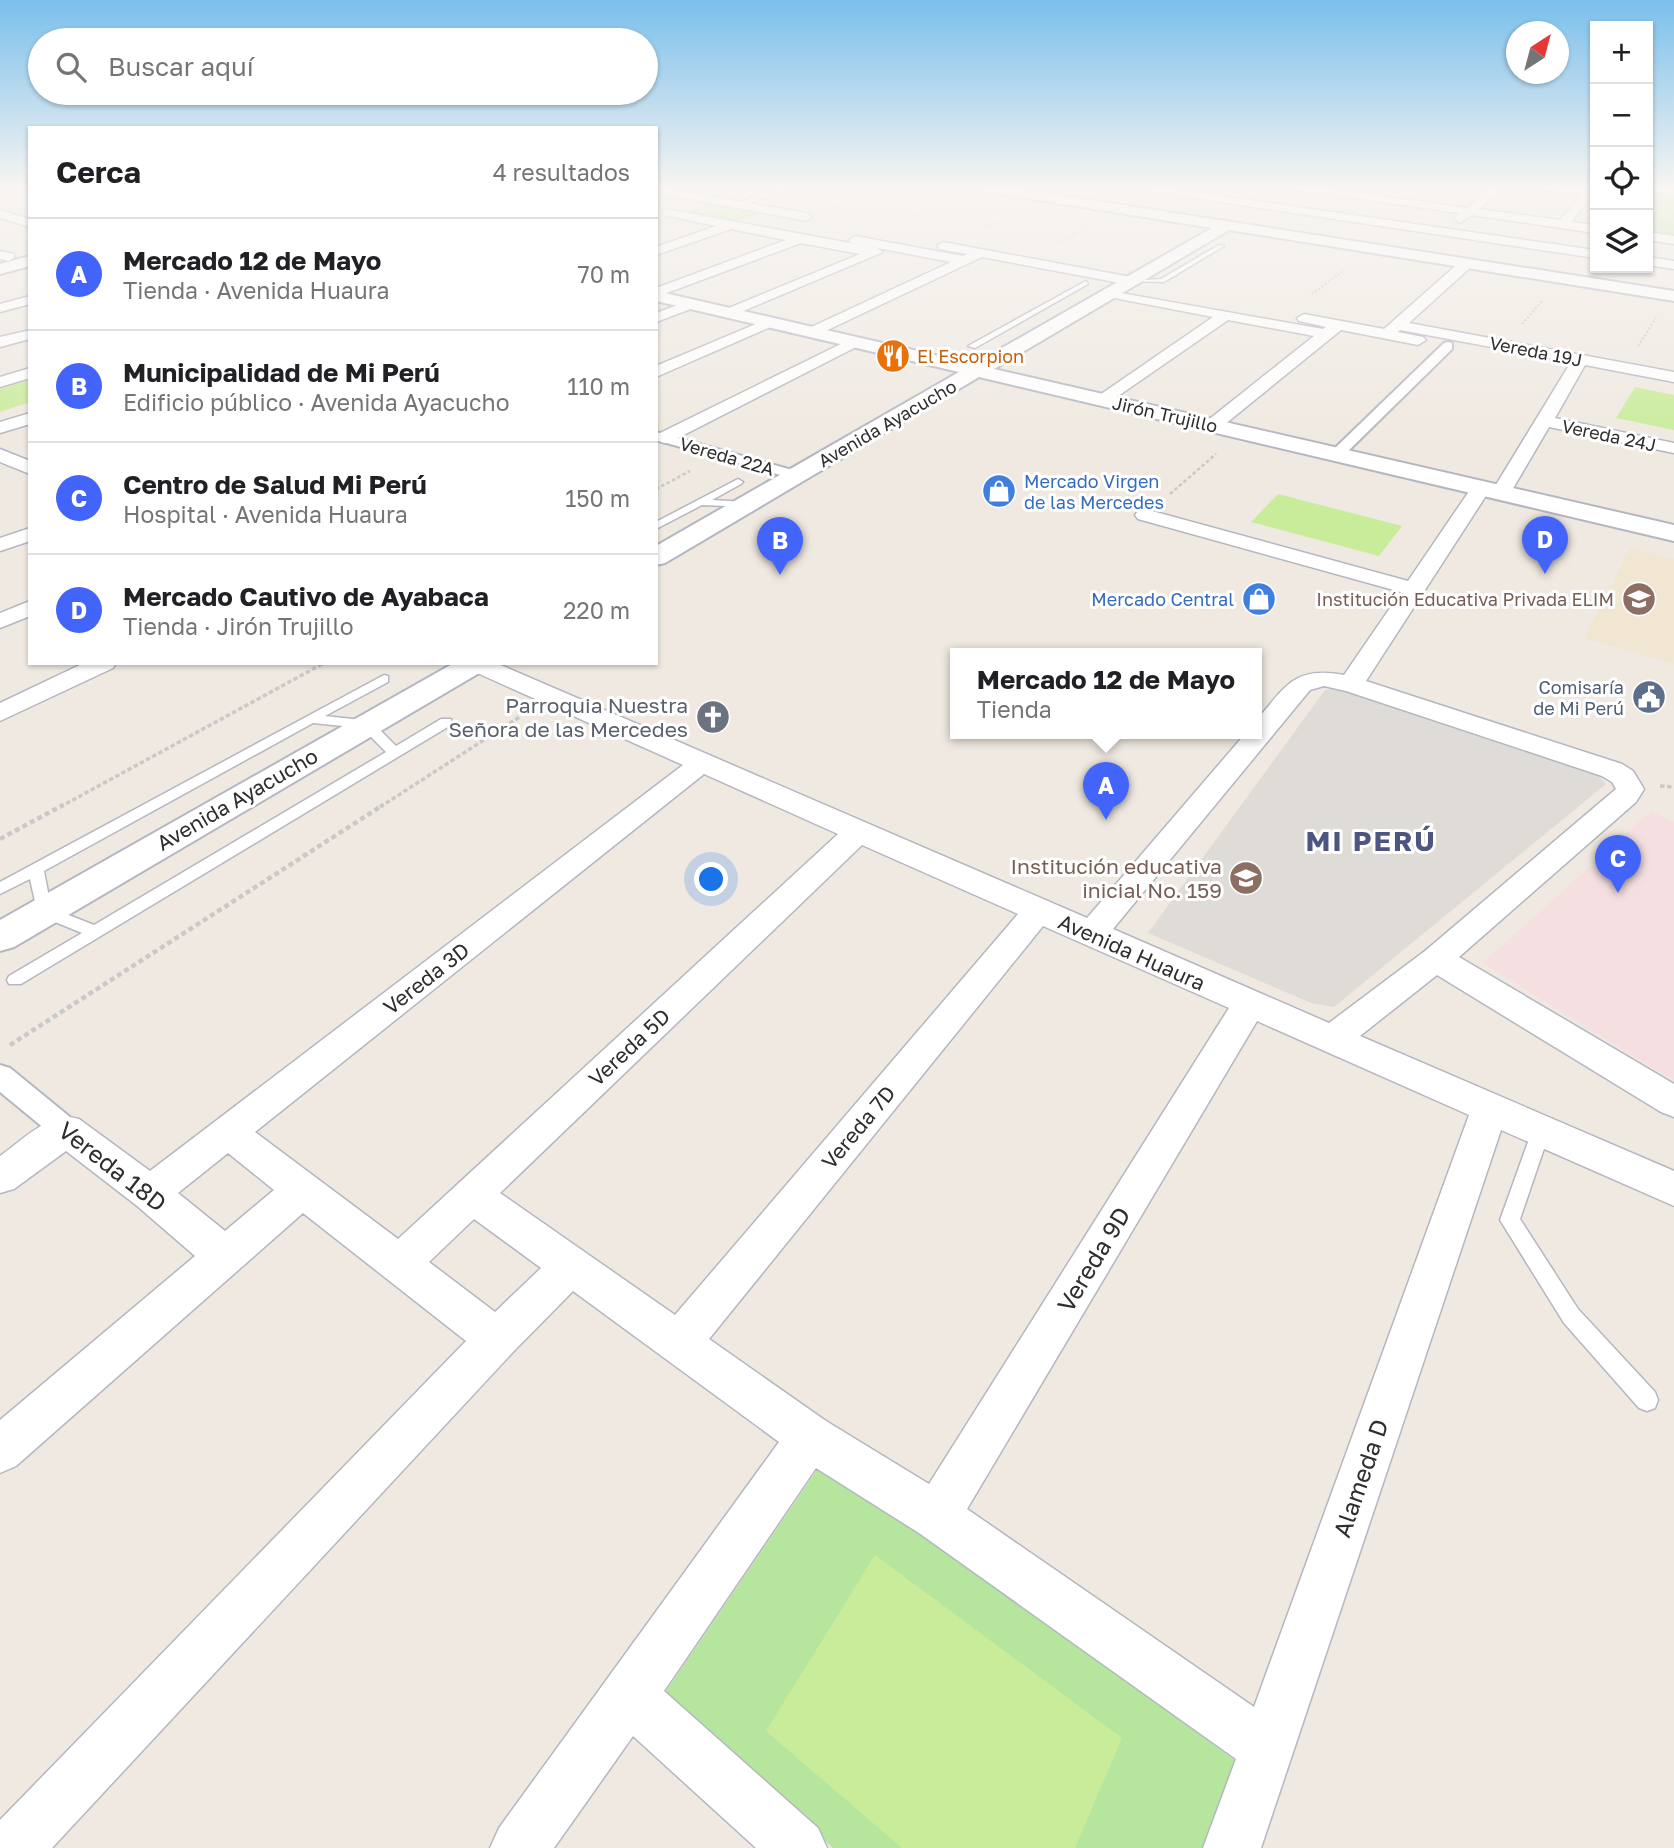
<!DOCTYPE html>
<html lang="es">
<head>
<meta charset="utf-8">
<style>
	:root { --surface:#fff; --page:#f2f2f2; --text:#202124; --muted:#757577; --line:#e0e0e0; --accent:#4264fb }
	body { margin:0; font-family:"Golos Text",sans-serif; background:var(--page); color:var(--text) }
	.controls { position:absolute; right:21px; top:21px; display:grid; overflow:hidden; border-radius:0px; box-shadow:0 2px 5px #0004 }
	.controls button { width:63px; height:63px; display:grid; place-items:center; padding:0; border:0; border-bottom:2px solid var(--line); background:var(--surface); color:var(--text); font:35px sans-serif }
	.compass { position:absolute; left:1506px; top:21px; width:63px; height:63px; border-radius:50%; background:var(--surface); box-shadow:0 2px 5px #0004; rotate:36deg }
	.you { position:absolute; left:712px; top:880px; width:24px; height:24px; margin:-18px; border:5px solid #fff; border-radius:50%; background:#1a73e8; box-shadow:0 0 0 10px #1a73e833 }
	.badge { display:grid; place-items:center; width:46px; height:46px; border-radius:50%; background:var(--accent); color:#fff; font-size:23px; font-weight:700 }
	.pin { position:absolute; translate:-50% -58px; filter:drop-shadow(0 2px 4px #0008) }
	.pin::after { content:''; position:absolute; top:37px; width:24px; height:21px; background:inherit; clip-path:polygon(0 0,100% 0,50% 100%) }
	.popup { position:absolute; left:950px; top:648px; width:312px; height:91px; box-sizing:border-box; display:grid; place-content:center; border-radius:0px; background:var(--surface); filter:drop-shadow(0 2px 5px #0005); font-size:23px; white-space:nowrap; color:var(--muted) }
	.popup b { font-size:26px; color:var(--text) }
	.popup::after { content:''; position:absolute; left:50%; top:100%; margin-left:-14px; border:14px solid transparent; border-top-color:var(--surface) }
	.list { margin:0; padding:0; list-style:none }
	h2 { display:flex; justify-content:space-between; align-items:center; height:91px; margin:0; padding:0 28px; font-size:30px }
	h2 small { font-size:23px; font-weight:400; color:var(--muted) }
	.list li { display:grid; grid-template-columns:46px 1fr auto; gap:21px; align-items:center; box-sizing:border-box; height:112px; padding:0 28px; border-top:2px solid var(--line) }
	.list b { display:block; font-size:26px; white-space:nowrap }
	.list p { margin:0; font-size:23px; white-space:nowrap; color:var(--muted) }
	.list em { font-size:23px; font-style:normal; color:var(--muted) }
	.icon { flex:none; width:38px; height:38px; fill:none; stroke:currentColor; stroke-width:2; stroke-linecap:round; stroke-linejoin:round }
	.map { position:relative; flex:none; width:1674px; height:1848px; overflow:hidden }
	.search { position:absolute; background:var(--surface); box-shadow:0 2px 5px #0004; left:28px; top:28px; width:630px; height:77px; display:flex; align-items:center; gap:18px; box-sizing:border-box; padding:0 24px; border-radius:38px; color:var(--muted); font-size:26px }
	.panel { position:absolute; background:var(--surface); box-shadow:0 2px 5px #0004; left:28px; top:126px; width:630px; height:539px; border-radius:0px }
	.map>svg:first-child { display:block }
	.education { fill:#f0e6d1 }
	.medical { fill:#f5dfe0 }
	.green { fill:#b6e59e }
	.pitch { fill:#c9ec9a }
	.plaza { fill:#dfdcd8 }
	.lines { fill:none; stroke-linecap:round; stroke-linejoin:round }
	.service-casing { stroke:#b4b7c1; stroke-width:3 }
	.pedestrian-casing { stroke:#b4b7c1; stroke-width:4 }
	.minor-casing { stroke:#b4b7c1; stroke-width:3 }
	.tertiary-casing { stroke:#b4b7c1; stroke-width:4 }
	.path-far3 { stroke:#c9c9c9; stroke-width:2; stroke-dasharray:2 2; stroke-linecap:butt }
	.path-far2 { stroke:#c9c9c9; stroke-width:2.5; stroke-dasharray:3.5 2.5; stroke-linecap:butt }
	.path-far1 { stroke:#c9c9c9; stroke-width:3.5; stroke-dasharray:4.5 2.5; stroke-linecap:butt }
	.path { stroke:#c9c9c9; stroke-width:4.5; stroke-dasharray:5 3.5; stroke-linecap:butt }
	.service { fill:#fff; fill-rule:evenodd }
	.pedestrian { fill:#fff; fill-rule:evenodd }
	.minor { fill:#fff; fill-rule:evenodd }
	.tertiary { fill:#fff; fill-rule:evenodd }
	.labels { text-anchor:middle; dominant-baseline:central; stroke-width:6; stroke-linejoin:round; paint-order:stroke }
	.far-street-label { font-size:18px; fill:#2e2e2e; stroke:#fff }
	.far-food-label { font-size:18px; fill:#c56008; stroke:#fff; text-anchor:start }
	.far-shop-label { font-size:18px; fill:#366cbe; stroke:#fff; text-anchor:start }
	.far-education-label { font-size:18px; fill:#785e54; stroke:#fff; text-anchor:end }
	.far-service-label { font-size:18px; fill:#4e5e75; stroke:#fff; text-anchor:end }
	.worship-label { font-size:21px; fill:#5b616d; stroke:#fff; text-anchor:end }
	.street-label { font-size:21px; fill:#2e2e2e; stroke:#fff }
	.education-label { font-size:21px; fill:#785e54; stroke:#fff; text-anchor:end }
	.near-street-label { font-size:24px; fill:#2e2e2e; stroke:#fff }
	.district-label { font-size:28px; font-weight:bold; letter-spacing:2px; fill:#4d5680; stroke:#fff }
</style>
</head>
<body>
<div class="map">
<svg width="1674" height="1848" viewBox="0 0 1674 1848">
	<rect width="100%" height="100%" fill="#efe9e1"/>
	<path class="education" d="M1631 548 1674 559V664L1584 638Z"/>
	<path class="medical" d="M1651 811 1674 822V1081L1483 963Z"/>
	<path class="green" d="M1648 190 1674 193V236L1648 232Z
		M823 1461 1241 1765 1211 1848H833L664 1694Z"/>
	<path class="pitch" d="M713 202 766 212 736 222 683 212Z
		M30 380V402L0 412V389Z
		M1635 387 1674 395V430L1616 418Z
		M1278 494 1402 526 1379 556 1251 522Z
		M875 1555 1122 1738 1075 1848H902L766 1731Z"/>
	<path class="plaza" d="M1338 688 1599 776 1606 784 1334 1007 1311 1003 1148 933 1325 690Z"/>
	<g class="lines">
		<g class="service-casing">
			<path id="service" d="M1219 245 1224 246 1164 282 1128 281 1161 279Z
				M1086 281 1088 284 975 348 968 346Z
				M738 479 743 482 741 484 712 500 746 502 751 505 750 507 702 505 656 529V522Z
				M384 675 388 676V682L325 716 371 721 396 746 441 719H451V725L21 984H9L7 980 9 976 82 933 38 915 30 879 0 894V882ZM313 723 362 728 386 752 94 925 51 908 44 871Z
				M1541 1123 1548 1126 1550 1131 1520 1219 1578 1309 1655 1392 1658 1400 1655 1408 1647 1411 1639 1408 1564 1323 1500 1220 1532 1131 1534 1126Z"/>
		</g>
		<g class="pedestrian-casing">
			<path id="pedestrian" d="M782 187H793L739 207 732 205Z
				M1448 342 1452 343V349L1342 457H1332V451L1444 343Z
				M656 432 803 473 805 476 798 480 656 440Z
				M0 1065 10 1068 76 1122 80 1130 76 1138 66 1142 56 1138 0 1092Z"/>
		</g>
		<g class="minor-casing">
			<path id="minor" d="M0 187H9L0 190Z
				M656 187 806 213 812 217 806 221 656 193Z
				M1134 187H1160L1595 250V258L1140 190Z
				M1290 187H1317L1467 208 1493 187H1504L1479 209 1560 220 1582 195 1544 190 1539 187H1595V193L1571 222 1595 225V233L1472 215 1460 223 1454 219 1460 213 1296 190Z
				M1648 187 1674 188V194L1648 191Z
				M667 209 877 248 883 252 729 317 722 313 724 310 860 254 801 243 656 297V288L786 240 731 229 656 255V247L716 226 663 215V211Z
				M0 210 30 219V227L0 218Z
				M1648 232 1674 236V244L1648 240Z
				M855 236 963 256 967 254 939 249 937 246 943 242 1131 277 1138 281 1131 285 982 257 817 335H807L804 332 807 329 951 262 851 243 849 240Z
				M0 251 14 254 15 257 9 261 0 259Z
				M1648 257 1674 261V269L1648 265Z
				M1467 259 1472 260V266L1409 323 1674 372V382L1585 365 1555 418 1674 443V453L1549 427 1508 497H1494L1491 493 1571 362 1400 330 1398 332 1423 337 1426 340 1418 345 1341 330 1219 429 1213 430 1204 425 1207 421 1314 336 1228 320 1108 403H1096L1094 399 1213 317 1109 297 1102 293 1104 290 1323 329 1326 327 1299 321 1297 318 1304 314 1384 329 1462 260Z
				M30 296V304L0 312V304Z
				M691 300 696 301V307L656 322V313Z
				M770 318 777 322 775 325 656 377V366Z
				M30 330V339L0 347V337Z
				M855 337 863 342 860 345 670 442 664 443 656 440 658 434Z
				M30 368V378L0 387V377Z
				M30 413V424L0 433V422Z
				M0 449 30 461V474L0 462Z
				M1481 482 1491 488 1366 681 1622 764 1633 771 1644 789 1636 802 1459 957 1674 1084V1117L1661 1112 1437 975 1360 1036 1674 1171V1206L1501 1130 1261 1848H1203L1236 1759 919 1533 816 1468 664 1691 818 1828 827 1848H756L633 1736 554 1848H490L499 1828 779 1442 573 1291 512 1353 52 1848H0V1820L466 1341 303 1213 16 1466 0 1473V1420L195 1256 136 1205 66 1151 14 1189 0 1193V1156C23 1140 51 1110 79 1119L150 1171 683 765 466 668 463 663H496L1087 918 1245 734H1256V721C1286 686 1294 666 1344 675L1401 592 1138 519 1135 515 1138 511H1152L1408 581 1474 484ZM1324 686 1346 691 1602 776 1612 782 1616 789 1425 951 1329 1023 1113 929 1310 690ZM704 774 838 834 398 1239 255 1132ZM862 845 1018 914 675 1315 500 1193ZM1043 926 1229 1008 929 1484 826 1421 709 1339ZM1257 1021 1469 1115 1254 1707 967 1509ZM228 1153 274 1190 225 1231 178 1193ZM474 1219 541 1268 495 1312 429 1262Z
				M30 528V541L0 551V538Z
				M30 601V616L0 628V613Z
				M84 663H116L113 668 0 721V703Z"/>
		</g>
		<g class="tertiary-casing">
			<path id="tertiary" d="M977 187H1007L1674 291V301L1229 230 994 369 1674 525V541L979 377 665 563 656 565V546L959 372 656 301V291L974 364 1212 228 983 191Z
				M30 256V266L0 274V264Z
				M454 663H491L486 669 14 947 0 951V920Z"/>
		</g>
		<path class="path-far3" d="M828 209 888 187
			M896 222 960 196
			M985 227 1005 218
			M1058 242 1082 230
			M1312 294 1344 270
			M1522 324 1542 301
			M1638 346 1656 318"/>
		<path class="path-far2" d="M656 489 690 471
			M1170 494 1216 454"/>
		<path class="path-far1" d="M1660 786 1674 787
			M60 807 324 663
			M380 807 521 716"/>
		<path class="path" d="M0 839 63 805
			M10 1045 383 805"/>
		<use href="#service" class="service"/>
		<use href="#pedestrian" class="pedestrian"/>
		<use href="#minor" class="minor"/>
		<use href="#tertiary" class="tertiary"/>
	</g>
	<linearGradient id="sky" x2="0" y2="1"><stop stop-color="#7abfeb"/><stop offset="0.42" stop-color="#f8f5f2"/><stop offset="1" stop-color="#f8f5f2" stop-opacity="0"/></linearGradient>
	<rect width="1674" height="445" fill="url(#sky)"/>
	<defs>
		<g id="restaurant-disc" transform="scale(1.75)"><circle r="9.5" fill="#e8710a" stroke="#fff"/><path d="M-5-6h1v4h1v-4h1v4h1v-4h1v5L-1.5 .5V6h-2V.5L-5-1ZM5-6V6H3V1.5H1.5Q1.5-4 5-6Z" fill="#fff"/></g>
		<g id="shop-disc" transform="scale(1.75)"><circle r="9.5" fill="#3f7fe0" stroke="#fff"/><path d="M-5-2.5h2.3a2.7 3.5 0 0 1 5.4 0H5L5.5 6h-11ZM-1.5-2.5h3a1.5 2.3 0 0 0-3 0Z" fill="#fff"/></g>
		<g id="school-disc" transform="scale(1.75)"><circle r="9.5" fill="#8d6e63" stroke="#fff"/><path d="M0-5L7-2L0 1L-7-2ZM-4 1L0 2.5L4 1V4Q0 6-4 4Z" fill="#fff"/></g>
		<g id="civic-disc" transform="scale(1.75)"><circle r="9.5" fill="#5c6f8a" stroke="#fff"/><path d="M-.6-6.5H3V-4.5H.6V-3L4-1V1h2V6H-6V1h2V-1L-.6-3ZM-1.2 2.5V6h2.4V2.5Z" fill="#fff"/></g>
		<g id="church-disc" transform="scale(1.75)"><circle r="9.5" fill="#6b7280" stroke="#fff"/><path d="M-1.2-6h2.4v3.5h3.3v2.4h-3.3V6h-2.4V-.1h-3.3v-2.4h3.3Z" fill="#fff"/></g>
	</defs>
	<g fill-rule="evenodd">
		<use href="#restaurant-disc" x="893" y="356"/>
		<use href="#shop-disc" x="999" y="491"/>
		<use href="#shop-disc" x="1259" y="599"/>
		<use href="#school-disc" x="1639" y="599"/>
		<use href="#civic-disc" x="1649" y="697"/>
		<use href="#church-disc" x="713" y="717"/>
		<use href="#school-disc" x="1246" y="878"/>
	</g>
	<g class="labels">
		<g class="far-street-label">
			<text transform="translate(1536 351) rotate(11)">Vereda 19J</text>
			<text transform="translate(1165 414) rotate(13)">Jirón Trujillo</text>
			<text transform="translate(887 423) rotate(-30)">Avenida Ayacucho</text>
			<text transform="translate(1609 435) rotate(12)">Vereda 24J</text>
			<text transform="translate(727 456) rotate(16)">Vereda 22A</text>
		</g>
		<g class="far-food-label">
			<text x="917" y="356">El Escorpion</text>
		</g>
		<g class="far-shop-label">
			<text x="1024" y="481">Mercado Virgen<tspan x="1024" dy="21">de las Mercedes</tspan></text>
			<text x="1234" y="599" text-anchor="end">Mercado Central</text>
		</g>
		<g class="far-education-label">
			<text x="1614" y="599">Institución Educativa Privada ELIM</text>
		</g>
		<g class="far-service-label">
			<text x="1624" y="687">Comisaría<tspan x="1624" dy="21">de Mi Perú</tspan></text>
		</g>
		<g class="worship-label">
			<text x="688" y="705">Parroquia Nuestra<tspan x="688" dy="24">Señora de las Mercedes</tspan></text>
		</g>
		<g class="street-label">
			<text transform="translate(237 799) rotate(-30)">Avenida Ayacucho</text>
			<text transform="translate(1132 952) rotate(24)">Avenida Huaura</text>
			<text transform="translate(426 978) rotate(-38)">Vereda 3D</text>
			<text transform="translate(629 1047) rotate(-43)">Vereda 5D</text>
			<text transform="translate(858 1127) rotate(-50)">Vereda 7D</text>
		</g>
		<g class="education-label">
			<text x="1222" y="866">Institución educativa<tspan x="1222" dy="24">inicial No. 159</tspan></text>
		</g>
		<g class="near-street-label">
			<text transform="translate(113 1166) rotate(38)">Vereda 18D</text>
			<text transform="translate(1093 1259) rotate(-59)">Vereda 9D</text>
			<text transform="translate(1360 1478) rotate(-71)">Alameda D</text>
		</g>
		<g class="district-label">
			<text x="1371" y="840">MI PERÚ</text>
		</g>
	</g>
</svg>
<div class="controls">
<button>+</button>
<button>−</button>
<button><svg class="icon" aria-label="locate" viewBox="0 0 24 24"><circle cx="12" cy="12" r="6"/><path d="M12 2v4M12 18v4M2 12h4M18 12h4"/></svg></button>
<button><svg class="icon" aria-label="layers" viewBox="0 0 24 24"><path d="M12 4l9 5-9 5-9-5zM3 14l9 5 9-5"/></svg></button>
</div>
<svg class="compass" viewBox="-18 -18 36 36"><path d="M0-13l5 13h-10z" fill="#e53935"/><path d="M0 13l5-13h-10z" fill="#757577"/></svg>
<div class="you"></div>
<div class="pin badge" style="left:1106px;top:820px">A</div>
<div class="popup"><b>Mercado 12 de Mayo</b>Tienda</div>
<div class="pin badge" style="left:780px;top:575px">B</div>
<div class="pin badge" style="left:1618px;top:893px">C</div>
<div class="pin badge" style="left:1545px;top:574px">D</div>
<div class="search"><svg class="icon" aria-label="search" viewBox="0 0 24 24"><circle cx="10" cy="10" r="6"/><path d="M15 15l6 6"/></svg>Buscar aquí</div>
<section class="panel">
<h2>Cerca<small>4 resultados</small></h2>
<ul class="list">
<li><span class="badge">A</span><div><b>Mercado 12 de Mayo</b><p>Tienda · Avenida Huaura</p></div><em>70 m</em></li>
<li><span class="badge">B</span><div><b>Municipalidad de Mi Perú</b><p>Edificio público · Avenida Ayacucho</p></div><em>110 m</em></li>
<li><span class="badge">C</span><div><b>Centro de Salud Mi Perú</b><p>Hospital · Avenida Huaura</p></div><em>150 m</em></li>
<li><span class="badge">D</span><div><b>Mercado Cautivo de Ayabaca</b><p>Tienda · Jirón Trujillo</p></div><em>220 m</em></li>
</ul>
</section>
</div>
</body>
</html>
